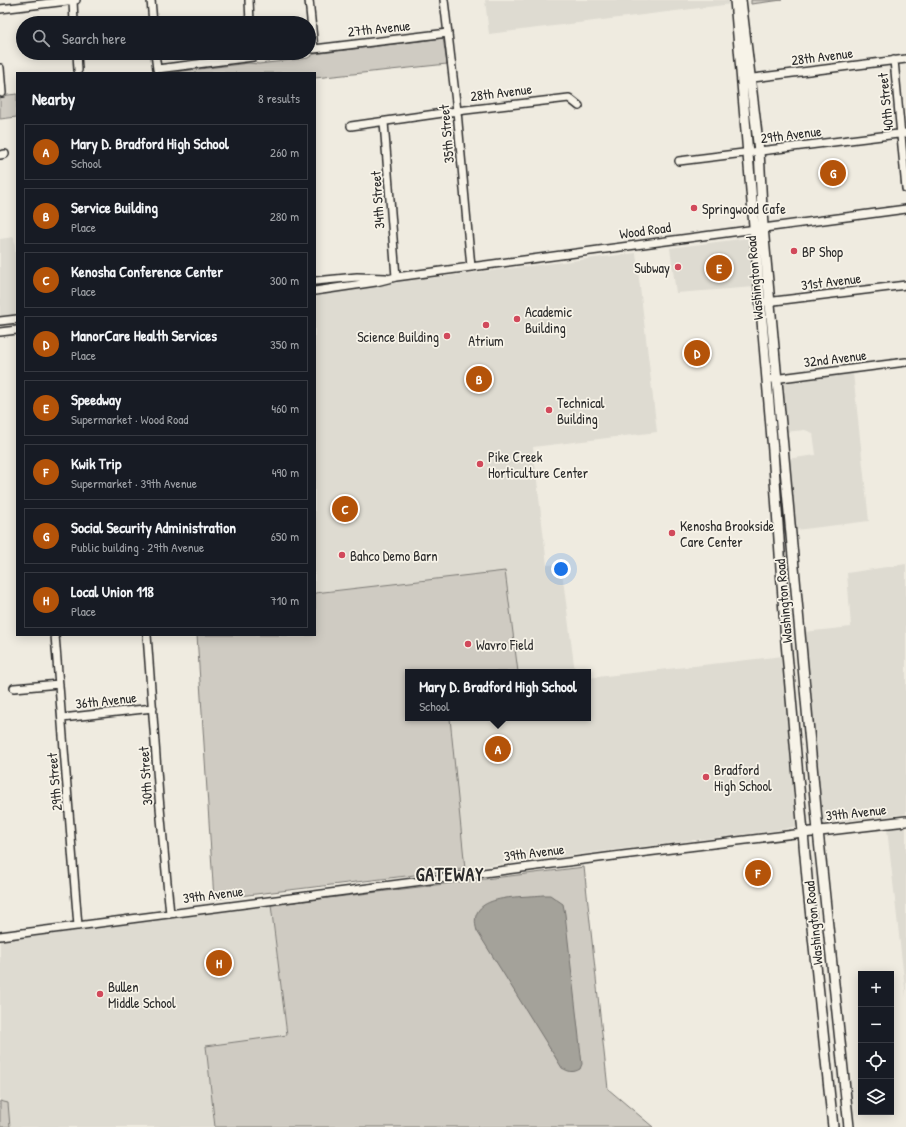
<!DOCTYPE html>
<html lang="en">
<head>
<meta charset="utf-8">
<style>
	:root { --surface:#171b24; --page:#242831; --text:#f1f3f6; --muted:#9ea1a6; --line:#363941; --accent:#b45309 }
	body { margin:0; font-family:"Patrick Hand",sans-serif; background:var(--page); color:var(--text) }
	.controls { position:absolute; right:12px; bottom:12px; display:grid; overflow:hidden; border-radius:0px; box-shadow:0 2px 10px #0003 }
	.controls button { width:36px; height:36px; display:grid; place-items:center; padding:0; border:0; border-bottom:1px solid var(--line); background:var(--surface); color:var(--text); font:20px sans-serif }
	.you { position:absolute; left:561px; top:569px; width:14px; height:14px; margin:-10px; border:3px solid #fff; border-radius:50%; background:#1a73e8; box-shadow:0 0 0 6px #1a73e833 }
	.badge { display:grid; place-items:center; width:26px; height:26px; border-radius:50%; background:var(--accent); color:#fff; font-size:13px; font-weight:700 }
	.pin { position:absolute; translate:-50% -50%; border:2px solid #fff; box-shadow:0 1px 4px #0006 }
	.popup { position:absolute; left:405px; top:669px; width:186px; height:52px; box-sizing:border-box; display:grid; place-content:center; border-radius:0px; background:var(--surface); filter:drop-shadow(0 1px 3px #0005); font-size:13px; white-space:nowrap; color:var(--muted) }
	.popup b { font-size:15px; color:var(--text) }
	.popup::after { content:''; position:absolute; left:50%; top:100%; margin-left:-8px; border:8px solid transparent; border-top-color:var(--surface) }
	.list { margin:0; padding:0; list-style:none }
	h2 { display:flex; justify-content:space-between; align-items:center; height:52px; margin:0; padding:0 16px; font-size:17px }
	h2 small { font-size:13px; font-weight:400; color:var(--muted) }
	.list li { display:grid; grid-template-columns:26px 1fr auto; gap:12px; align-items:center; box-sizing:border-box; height:56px; margin:0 8px 8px; padding:0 8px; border:1px solid var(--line); border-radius:0px }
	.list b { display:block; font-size:15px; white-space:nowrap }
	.list p { margin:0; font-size:13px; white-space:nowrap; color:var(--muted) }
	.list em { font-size:13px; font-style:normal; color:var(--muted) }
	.icon { flex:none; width:22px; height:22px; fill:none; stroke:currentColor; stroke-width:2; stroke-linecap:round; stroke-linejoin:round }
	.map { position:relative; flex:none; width:906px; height:1127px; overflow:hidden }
	.search { position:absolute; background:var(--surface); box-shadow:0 2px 10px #0003; left:16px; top:16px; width:300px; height:44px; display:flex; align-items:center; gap:10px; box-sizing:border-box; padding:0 14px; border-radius:22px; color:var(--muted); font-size:15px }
	.panel { position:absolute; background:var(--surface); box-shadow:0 2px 10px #0003; left:16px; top:72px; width:300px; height:564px; border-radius:0px }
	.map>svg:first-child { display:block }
	.built { fill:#dedbd1 }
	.green { fill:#cfcbc2; stroke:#7d7b76 }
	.water { fill:#a4a29a; stroke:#74726e }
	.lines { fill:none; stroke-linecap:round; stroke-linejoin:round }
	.minor-casing { stroke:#2b2b2b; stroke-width:10 }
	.major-casing { stroke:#2b2b2b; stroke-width:12 }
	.minor { stroke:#f7f3e8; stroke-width:7 }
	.major { stroke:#f7f3e8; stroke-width:9 }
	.poi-dot { fill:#d1495b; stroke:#f7f3e8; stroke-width:1.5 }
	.labels { text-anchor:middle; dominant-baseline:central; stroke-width:3.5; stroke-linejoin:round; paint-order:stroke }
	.street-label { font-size:14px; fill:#2b2b2b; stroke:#f7f3e8 }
	.poi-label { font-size:14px; fill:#2b2b2b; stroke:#f7f3e8; text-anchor:start }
	.district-label { font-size:18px; font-weight:bold; letter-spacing:1px; fill:#2b2b2b; stroke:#f7f3e8 }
</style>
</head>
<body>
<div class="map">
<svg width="906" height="1127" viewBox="0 0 906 1127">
	<rect width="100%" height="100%" fill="#efebe0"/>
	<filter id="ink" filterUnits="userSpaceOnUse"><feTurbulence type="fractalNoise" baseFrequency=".025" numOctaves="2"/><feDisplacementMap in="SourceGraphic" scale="8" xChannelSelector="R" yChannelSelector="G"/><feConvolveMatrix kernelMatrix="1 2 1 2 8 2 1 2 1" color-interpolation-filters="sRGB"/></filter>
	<g filter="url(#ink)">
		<path class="built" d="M485 0H732V4L489 34Z
			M14 237 17 274V315L0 317V239Z
			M748 238 751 242 755 287 676 293 670 248Z
			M636 253 657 432 533 447 547 565 561 564 575 672H408V718H588V678L783 656 798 818 796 826 785 829 214 899 197 635H315V295L366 286Z
			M853 373 869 521 796 530 787 459 816 455 813 433 805 430 784 432 782 383Z
			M906 564V814L824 823 821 821 804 632 851 627 847 573Z
			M906 827V997L887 829Z
			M271 905 287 1036 206 1046 215 1127H0V941Z"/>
		<path class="green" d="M751 0H782L751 4Z
			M443 38 447 64 315 78V73H166L249 63 259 64 308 58 314 54Z
			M17 94V117L0 119V96Z
			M505 571 518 672H408V718H450L465 869 214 899 197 635H315V593Z
			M584 867 608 1089 653 1127H215L206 1046 287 1035 271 905Z
			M0 1101 8 1103 10 1127H0Z"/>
		<path class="water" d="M543 895H550L563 904 565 914 582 1064 580 1069C573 1073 569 1072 562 1068L477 931C465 893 519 898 543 895Z"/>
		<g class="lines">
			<g class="minor-casing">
				<path id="minor" d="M73 0 74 23
					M151 0 153 23
					M249 0 250 23
					M309 0 314 49 448 33
					M444 0 457 111 471 267
					M0 9 76 0
					M77 53 78 70
					M155 53 157 69 253 57V53
					M894 60 906 189
					M0 68 2 93
					M745 79 906 59
					M384 122 396 277
					M351 126 457 111 569 98 579 106
					M0 155 5 154
					M679 161 906 133
					M315 281 357 277 386 278
					M315 291 376 282 396 277 906 209
					M766 302 906 285
					M0 321 17 319
					M0 332 17 330
					M773 379 906 362
					M55 635 78 926
					M147 635 159 797 170 914
					M14 688 59 684
					M62 718 153 708
					M0 936 614 856 803 833"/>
			</g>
			<g class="major-casing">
				<path id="major" d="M735 0 773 451 786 642 808 889 833 1127
					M741 0 759 151 763 227 818 831 849 1127
					M803 833 906 821"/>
			</g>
			<use href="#minor" class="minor"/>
			<use href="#major" class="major"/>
		</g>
	</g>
	<g class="poi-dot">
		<circle cx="694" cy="208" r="4"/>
		<circle cx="794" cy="251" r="4"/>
		<circle cx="678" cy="267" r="4"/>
		<circle cx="517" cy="319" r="4"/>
		<circle cx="486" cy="325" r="4"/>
		<circle cx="447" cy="336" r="4"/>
		<circle cx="549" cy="410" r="4"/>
		<circle cx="480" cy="464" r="4"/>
		<circle cx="672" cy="533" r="4"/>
		<circle cx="342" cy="555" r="4"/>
		<circle cx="468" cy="644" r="4"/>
		<circle cx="706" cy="777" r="4"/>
		<circle cx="100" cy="994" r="4"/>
	</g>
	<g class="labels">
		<g class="street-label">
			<text transform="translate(379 28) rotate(-6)">27th Avenue</text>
			<text transform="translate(822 56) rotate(-7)">28th Avenue</text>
			<text transform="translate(501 92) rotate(-7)">28th Avenue</text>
			<text transform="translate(885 102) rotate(-96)">40th Street</text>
			<text transform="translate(446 134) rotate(-95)">35th Street</text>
			<text transform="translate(791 134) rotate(-7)">29th Avenue</text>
			<text transform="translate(377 200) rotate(-94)">34th Street</text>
			<text transform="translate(645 230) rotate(-8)">Wood Road</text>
			<text transform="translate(754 278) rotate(-95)">Washington Road</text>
			<text transform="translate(831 281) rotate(-7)">31st Avenue</text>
			<text transform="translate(835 358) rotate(-7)">32nd Avenue</text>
			<text transform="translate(783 601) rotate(-95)">Washington Road</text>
			<text transform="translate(106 700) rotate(-6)">36th Avenue</text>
			<text transform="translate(145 776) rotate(-94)">30th Street</text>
			<text transform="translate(54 782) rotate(-95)">29th Street</text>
			<text transform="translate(856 812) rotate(-6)">39th Avenue</text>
			<text transform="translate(534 852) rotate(-7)">39th Avenue</text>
			<text transform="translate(213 894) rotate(-7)">39th Avenue</text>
			<text transform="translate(813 923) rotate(-96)">Washington Road</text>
		</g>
		<g class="poi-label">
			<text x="702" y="208">Springwood Cafe</text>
			<text x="802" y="251">BP Shop</text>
			<text x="670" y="267" text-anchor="end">Subway</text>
			<text x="525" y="311">Academic<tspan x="525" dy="16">Building</tspan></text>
			<text x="439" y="336" text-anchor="end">Science Building</text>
			<text x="486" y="340" text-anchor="middle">Atrium</text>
			<text x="557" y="402">Technical<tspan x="557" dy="16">Building</tspan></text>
			<text x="488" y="456">Pike Creek<tspan x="488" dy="16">Horticulture Center</tspan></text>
			<text x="680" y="525">Kenosha Brookside<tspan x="680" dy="16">Care Center</tspan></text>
			<text x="350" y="555">Bahco Demo Barn</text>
			<text x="476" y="644">Wavro Field</text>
			<text x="714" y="769">Bradford<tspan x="714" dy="16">High School</tspan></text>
			<text x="108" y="986">Bullen<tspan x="108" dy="16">Middle School</tspan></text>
		</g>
		<g class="district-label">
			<text x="450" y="874">GATEWAY</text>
		</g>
	</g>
</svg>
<div class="controls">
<button>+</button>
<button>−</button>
<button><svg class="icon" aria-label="locate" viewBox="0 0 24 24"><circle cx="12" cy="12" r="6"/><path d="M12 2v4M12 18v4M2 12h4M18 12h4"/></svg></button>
<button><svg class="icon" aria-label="layers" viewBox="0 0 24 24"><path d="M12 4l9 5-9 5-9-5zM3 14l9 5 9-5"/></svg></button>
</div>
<div class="you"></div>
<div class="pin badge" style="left:498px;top:749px">A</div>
<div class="popup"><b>Mary D. Bradford High School</b>School</div>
<div class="pin badge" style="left:479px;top:379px">B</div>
<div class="pin badge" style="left:345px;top:509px">C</div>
<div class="pin badge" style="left:697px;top:353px">D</div>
<div class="pin badge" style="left:719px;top:268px">E</div>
<div class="pin badge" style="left:758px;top:873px">F</div>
<div class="pin badge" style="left:833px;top:173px">G</div>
<div class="pin badge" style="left:219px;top:963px">H</div>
<div class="search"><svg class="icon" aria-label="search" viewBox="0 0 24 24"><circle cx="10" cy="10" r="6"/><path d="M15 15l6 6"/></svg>Search here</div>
<section class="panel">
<h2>Nearby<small>8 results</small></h2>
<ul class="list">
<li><span class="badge">A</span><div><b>Mary D. Bradford High School</b><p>School</p></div><em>260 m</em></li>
<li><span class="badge">B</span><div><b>Service Building</b><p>Place</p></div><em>280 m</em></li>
<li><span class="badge">C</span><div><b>Kenosha Conference Center</b><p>Place</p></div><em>300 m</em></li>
<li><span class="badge">D</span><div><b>ManorCare Health Services</b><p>Place</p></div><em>350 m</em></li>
<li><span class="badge">E</span><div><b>Speedway</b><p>Supermarket · Wood Road</p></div><em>460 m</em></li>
<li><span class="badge">F</span><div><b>Kwik Trip</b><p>Supermarket · 39th Avenue</p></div><em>490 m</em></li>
<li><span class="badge">G</span><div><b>Social Security Administration</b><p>Public building · 29th Avenue</p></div><em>650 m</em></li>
<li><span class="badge">H</span><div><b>Local Union 118</b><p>Place</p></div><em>710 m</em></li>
</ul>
</section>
</div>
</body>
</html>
